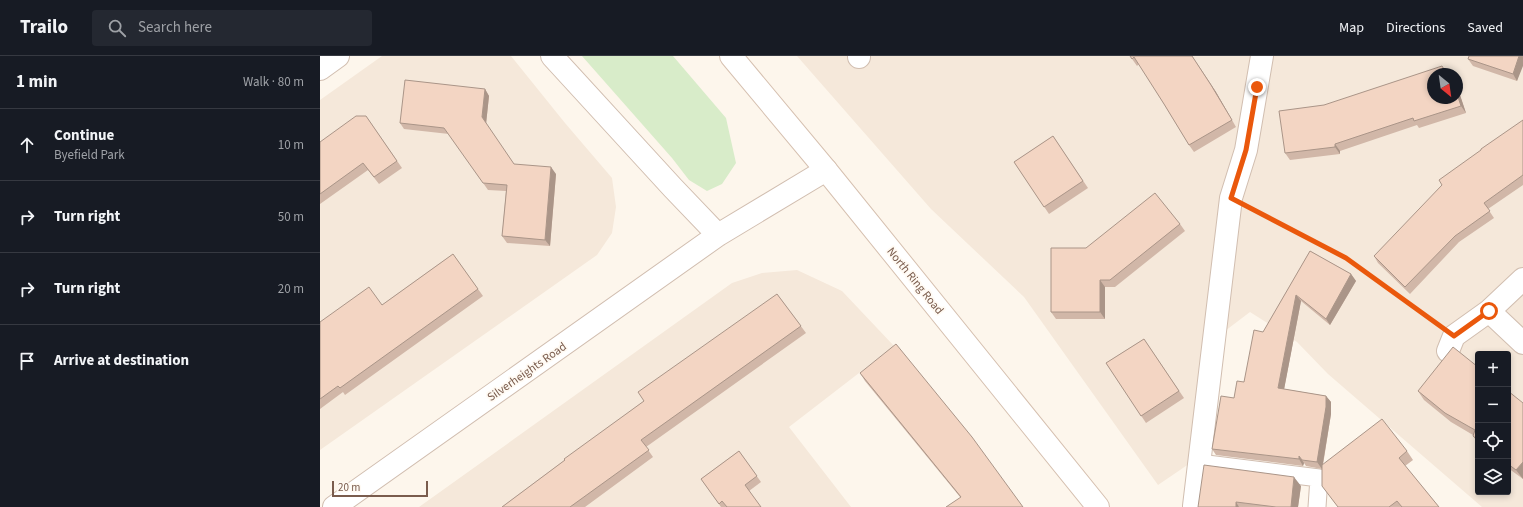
<!DOCTYPE html>
<html lang="en">
<head>
<meta charset="utf-8">
<style>
	:root { --surface:#171b24; --page:#242831; --text:#f1f3f6; --muted:#9ea1a6; --line:#363941 }
	body { margin:0; font-family:"Source Sans 3",sans-serif; background:var(--page); color:var(--text) }
	.controls { position:absolute; right:12px; bottom:12px; display:grid; overflow:hidden; border-radius:4px; box-shadow:0 2px 6px #0003 }
	.controls button { width:36px; height:36px; display:grid; place-items:center; padding:0; border:0; border-bottom:1px solid var(--line); background:var(--surface); color:var(--text); font:20px sans-serif }
	.compass { position:absolute; left:1107px; top:12px; width:36px; height:36px; border-radius:50%; background:var(--surface); box-shadow:0 2px 6px #0003; rotate:151deg }
	.scale { position:absolute; left:12px; bottom:10px; width:96px; box-sizing:border-box; padding-left:4px; border:2px solid #7a5c4d; border-top:0; font-size:11px; line-height:14px; white-space:nowrap; color:#7a5c4d; -webkit-text-stroke:3px #fffaf3; paint-order:stroke }
	.stop { position:absolute; width:12px; height:12px; margin:-9px; border:3px solid #ea580c; border-radius:50%; background:#fff }
	.stop.end { background:#ea580c; border-color:#fff; box-shadow:0 1px 4px #0008 }
	.list { margin:0; padding:0; list-style:none }
	h2 { display:flex; justify-content:space-between; align-items:center; height:52px; margin:0; padding:0 16px; font-size:17px }
	h2 small { font-size:13px; font-weight:400; color:var(--muted) }
	.list li { display:grid; grid-template-columns:26px 1fr auto; gap:12px; align-items:center; box-sizing:border-box; height:72px; padding:0 16px; border-top:1px solid var(--line) }
	.list b { display:block; font-size:15px; white-space:nowrap }
	.list p { margin:0; font-size:13px; white-space:nowrap; color:var(--muted) }
	.list em { font-size:13px; font-style:normal; color:var(--muted) }
	.icon { flex:none; width:22px; height:22px; fill:none; stroke:currentColor; stroke-width:2; stroke-linecap:round; stroke-linejoin:round }
	.map { position:relative; flex:none; width:1203px; height:451px; overflow:hidden }
	header { display:flex; align-items:center; gap:24px; box-sizing:border-box; height:56px; padding:0 20px; background:var(--surface); border-bottom:1px solid var(--line) }
	header strong { font-size:19px }
	nav { display:flex; gap:22px; margin-inline-start:auto; font-size:14px }
	.search { width:280px; height:36px; background:var(--page); display:flex; align-items:center; gap:10px; box-sizing:border-box; padding:0 14px; border-radius:4px; color:var(--muted); font-size:15px }
	main { display:flex }
	aside { flex:1; background:var(--surface) }
	.map>svg:first-child { display:block }
	.residential { fill:#f5e8da; fill-rule:evenodd }
	.green { fill:#d8ecc9 }
	.lines { fill:none; stroke-linecap:round; stroke-linejoin:round }
	.service-casing { stroke:#d1beb0; stroke-width:19 }
	.minor-casing { stroke:#d1beb0; stroke-width:24 }
	.secondary-casing { stroke:#d6c0b0; stroke-width:24 }
	.path { stroke:#d9b8a5; stroke-width:2.5; stroke-dasharray:1 3; stroke-linecap:butt }
	.service { stroke:#fff; stroke-width:17 }
	.minor { stroke:#fff; stroke-width:22 }
	.secondary { stroke:#fff; stroke-width:22 }
	.wall { fill:#d1b7a8 }
	.shaded-wall { fill:#aa9588 }
	.building { fill:#f3d5c3; stroke:#aa9588 }
	.route { stroke:#ea580c; stroke-width:5 }
	.labels { text-anchor:middle; dominant-baseline:central; stroke-width:3.5; stroke-linejoin:round; paint-order:stroke }
	.street-label { font-size:12px; fill:#7a5c4d; stroke:#fffaf3 }
</style>
</head>
<body>
<header>
<strong>Trailo</strong>
<div class="search"><svg class="icon" aria-label="search" viewBox="0 0 24 24"><circle cx="10" cy="10" r="6"/><path d="M15 15l6 6"/></svg>Search here</div>
<nav><a>Map</a><a>Directions</a><a>Saved</a></nav>
</header>
<main>
<aside>
<h2>1 min<small>Walk · 80 m</small></h2>
<ul class="list">
<li><svg class="icon" aria-label="ahead" viewBox="0 0 24 24"><path d="M12 20V5M6 11l6-6 6 6"/></svg><div><b>Continue</b><p>Byefield Park</p></div><em>10 m</em></li>
<li><svg class="icon" aria-label="right" viewBox="0 0 24 24"><path d="M7 20v-9h11M14 6l5 5-5 5"/></svg><div><b>Turn right</b></div><em>50 m</em></li>
<li><svg class="icon" aria-label="right" viewBox="0 0 24 24"><path d="M7 20v-9h11M14 6l5 5-5 5"/></svg><div><b>Turn right</b></div><em>20 m</em></li>
<li><svg class="icon" aria-label="arrive" viewBox="0 0 24 24"><path d="M6 21V4h12l-3 4 3 4H6"/></svg><div><b>Arrive at destination</b></div></li>
</ul>
</aside>
<div class="map">
<svg width="1203" height="451" viewBox="0 0 1203 451">
	<rect width="100%" height="100%" fill="#fdf6ec"/>
	<path class="residential" d="M62 0H191L245 67 292 122 296 151 292 177 277 199 0 394V44Z
		M477 0H1203V451H1162L1008 318 977 286 930 256 901 278 882 399 838 429 704 241 611 153ZM1113 18H1137V42H1113ZM1158 298H1188V436H1158Z
		M477 214 522 235 574 290 469 371 531 451H99L412 227 442 217Z"/>
	<path class="green" d="M262 0H353L406 62 416 107 402 128 387 135 369 124 352 102Z"/>
	<g class="lines">
		<g class="service-casing">
			<path id="service" d="M879 407 999 422 997 451"/>
		</g>
		<g class="minor-casing">
			<path id="minor" d="M232 0 353 132 398 179
				M539 0V1
				M0 13 18 0
				M1169 255 1203 287
				M1128 295 1134 280 1169 255 1203 223
				M874 450 911 142 926 94 942 0
				M14 451 398 179 506 114"/>
		</g>
		<g class="secondary-casing">
			<path id="secondary" d="M411 0 506 114 778 451"/>
		</g>
		<path class="path" d="M938 156 1026 202 1112 265"/>
		<use href="#service" class="service"/>
		<use href="#minor" class="minor"/>
		<use href="#secondary" class="secondary"/>
	</g>
	<path class="wall" d="M810 0H872L896 36 916 71 874 96 869 89 844 48 819 8 817 10Z
		M1203 0 1197 25 1153 10 1148 3Z
		M165 33 169 40 166 68 194 108 236 118 230 190 187 187 182 180 186 135 168 134 129 78 84 73 80 67Z
		M1137 33 1139 36 1146 57 1099 72 1097 69 1020 95V98L970 104 965 97 1137 42Z
		M46 60 82 112 59 128 48 114 0 148V86Z
		M1203 64V129L1168 153 1174 162 1139 186 1090 238 1058 207 1054 200Z
		M733 80 768 132 729 158 694 106Z
		M860 168 865 175 795 231H785V263H736L731 256 766 192Z
		M990 195 1031 218 1036 225 1010 269 981 245 964 333 1006 340 1011 346V358L1003 409 1087 395 1093 404 1085 410 1119 451H1018L1002 430V413L986 410 984 407 983 410 896 399 892 393 914 342 924 326 943 276Z
		M133 198 163 240 25 339 23 336 0 353V266L62 249Z
		M457 238 486 277 326 391 333 401 265 451H182L324 345Z
		M824 283 864 342 826 367 786 307Z
		M1158 311V387L1153 380V379L1131 366 1104 344 1098 335Z
		M540 317 703 451 640 441 545 325Z
		M1188 335 1203 423 1188 412Z
		M419 395 441 426 429 435 441 451H401L381 423Z
		M981 430 978 451H878Z"/>
	<path class="shaded-wall" d="M872 0 896 36 916 71 912 64Z
		M1199 0H1203V10L1197 25 1193 18Z
		M165 33 169 40 166 68 162 61Z
		M1137 33 1139 36 1146 57 1141 50 1137 38Z
		M1015 88 1020 95V98L1015 91Z
		M231 111 236 118 230 190 225 184Z
		M1031 218 1036 225 1010 269 1006 263Z
		M780 224 785 231V263L780 256Z
		M976 239 981 245 963 339 958 332Z
		M1006 340 1011 346V358L1002 413 997 406Z
		M979 400 984 407 983 410 979 403Z
		M1203 406V423L1196 414Z
		M974 421 981 430 978 451H971Z
		M916 446 919 451H916Z"/>
	<path class="building" d="M810 0H872L891 29 912 64 869 89 844 48 814 1 812 3Z
		M1149 0H1199L1193 18 1148 3Z
		M1122 10 1127 18H1113V42H1137V38L1141 50 1094 65 1093 62 1015 88V91L965 97 959 55 1004 49Z
		M85 24 165 33 162 61 194 108 231 111 225 184 182 180 187 129 163 127 124 72 80 67Z
		M36 60H46L77 105 54 121 43 107 0 138V86Z
		M1203 64V119L1164 147 1170 155 1135 180 1085 231 1054 200 1122 129 1119 124 1161 94V93Z
		M733 80 763 125 724 151 694 106Z
		M835 137 860 168 790 224H780V256H731V192H766Z
		M990 195 1031 218 1006 263 976 239 958 332 1006 340V351L997 406 982 404 979 400V403L892 393 901 340 914 342 917 325 924 326 934 274 943 276Z
		M133 198 158 233 20 332 18 330 0 343V266L49 231 62 249Z
		M457 238 481 270 321 384 329 394 250 451H182L245 404 244 403 324 345 318 336Z
		M824 283 859 335 821 360 786 307Z
		M576 288 652 381 703 451H626L641 441 540 317Z
		M1133 291 1158 311V384L1153 380 1155 374 1125 357 1098 335Z
		M1188 335 1203 347V406L1196 414 1188 408Z
		M1062 363 1087 395 1079 402 1119 451H1082L1077 445 1069 451H1018L1002 430V409Z
		M419 395 437 420 425 429 441 451H407L402 445 399 448 381 423Z
		M884 409 974 421 971 451H956L916 446V451H878Z"/>
	<g class="lines">
		<path class="route" d="M937 31 926 94 911 142 1026 202 1134 280 1169 255"/>
	</g>
	<g class="labels">
		<g class="street-label">
			<text transform="translate(595 225) rotate(51)">North Ring Road</text>
			<text transform="translate(207 316) rotate(-35)">Silverheights Road</text>
		</g>
	</g>
</svg>
<div class="controls">
<button>+</button>
<button>−</button>
<button><svg class="icon" aria-label="locate" viewBox="0 0 24 24"><circle cx="12" cy="12" r="6"/><path d="M12 2v4M12 18v4M2 12h4M18 12h4"/></svg></button>
<button><svg class="icon" aria-label="layers" viewBox="0 0 24 24"><path d="M12 4l9 5-9 5-9-5zM3 14l9 5 9-5"/></svg></button>
</div>
<svg class="compass" viewBox="-18 -18 36 36"><path d="M0-13l5 13h-10z" fill="#e53935"/><path d="M0 13l5-13h-10z" fill="#9ea1a6"/></svg>
<div class="scale">20 m</div>
<div class="stop" style="left:1169px;top:255px"></div>
<div class="stop end" style="left:937px;top:31px"></div>
</div>
</main>
</body>
</html>
